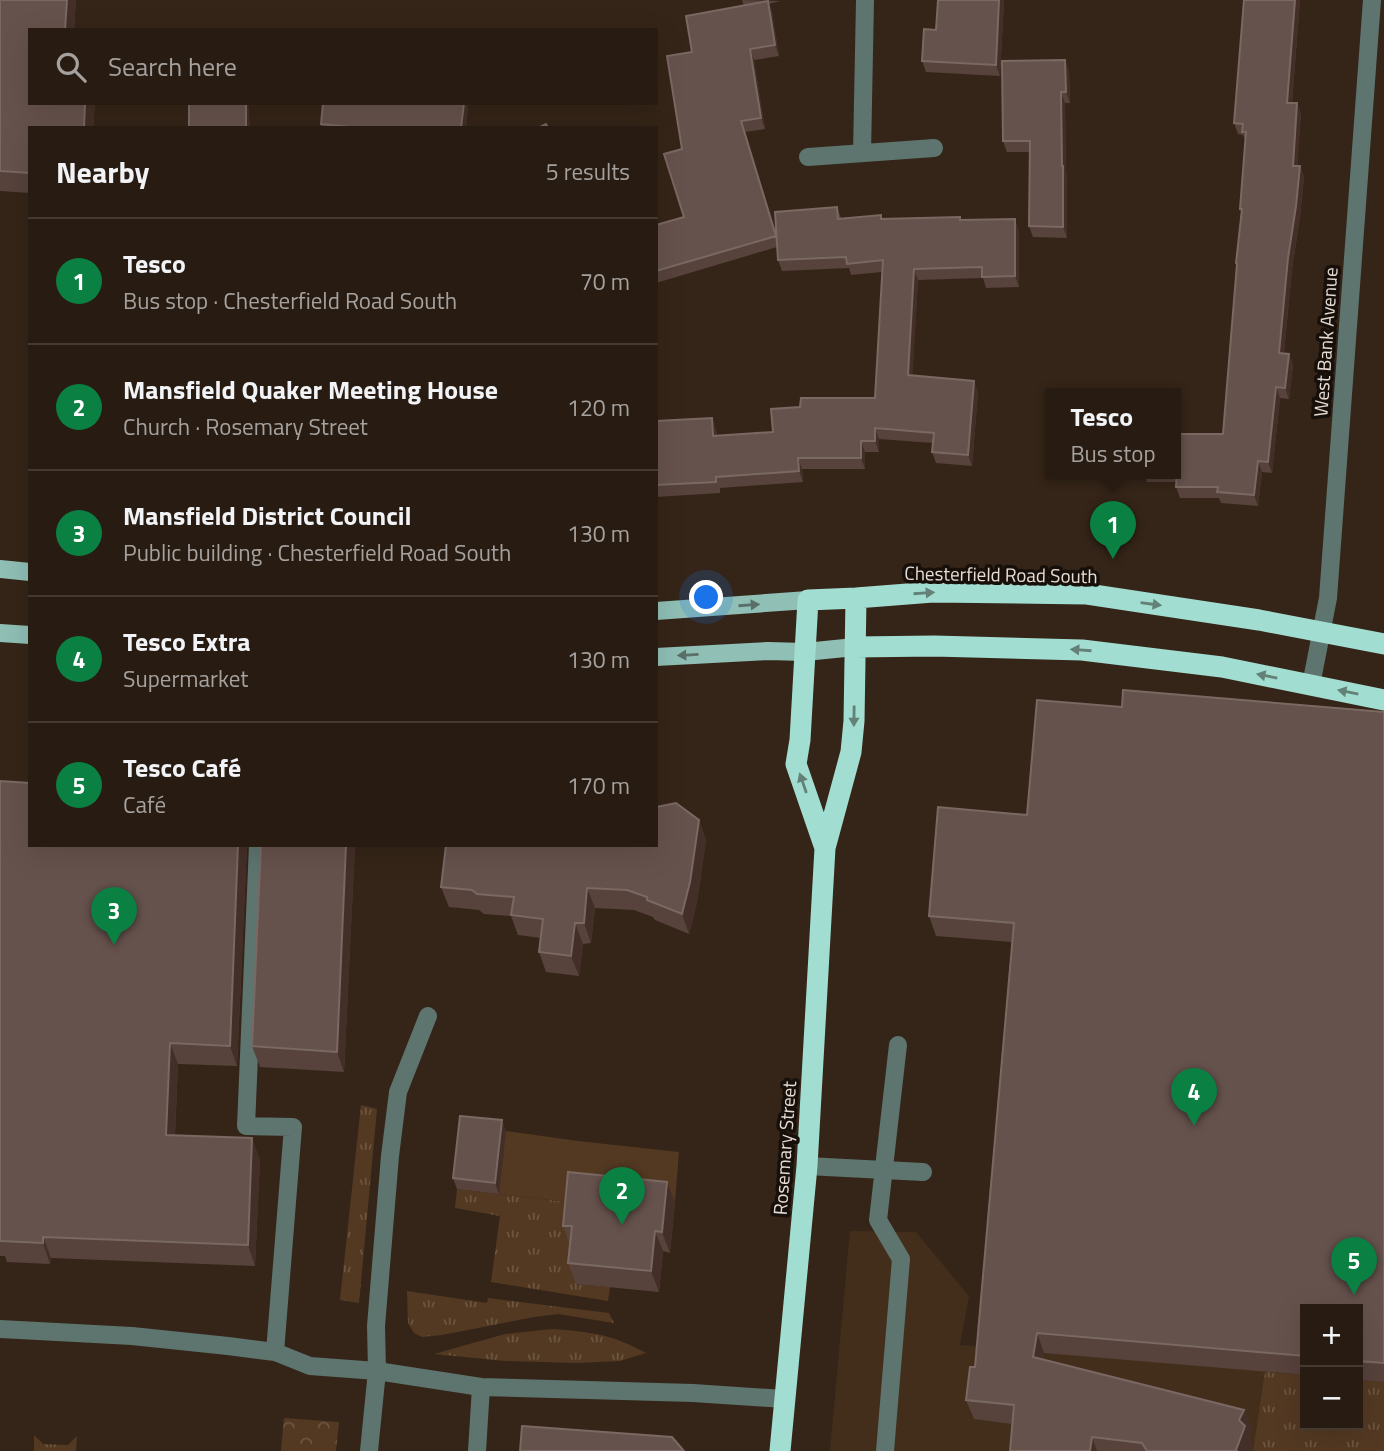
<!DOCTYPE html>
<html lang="en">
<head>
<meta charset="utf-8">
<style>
	:root { --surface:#281c12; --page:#342920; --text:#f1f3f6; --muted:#a5a19f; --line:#443a32; --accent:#0b8043 }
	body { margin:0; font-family:"Titillium Web",sans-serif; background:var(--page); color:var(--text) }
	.controls { position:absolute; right:21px; bottom:21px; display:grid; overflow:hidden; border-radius:0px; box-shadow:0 7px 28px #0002 }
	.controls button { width:63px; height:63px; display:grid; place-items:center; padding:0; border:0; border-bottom:2px solid var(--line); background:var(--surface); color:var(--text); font:35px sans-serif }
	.you { position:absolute; left:707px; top:598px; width:24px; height:24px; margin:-18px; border:5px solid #fff; border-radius:50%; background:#1a73e8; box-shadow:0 0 0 10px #1a73e833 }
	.badge { display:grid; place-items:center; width:46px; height:46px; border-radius:50%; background:var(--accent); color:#fff; font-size:23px; font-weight:700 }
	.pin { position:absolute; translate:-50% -58px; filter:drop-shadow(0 2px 4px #0008) }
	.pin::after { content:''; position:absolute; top:37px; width:24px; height:21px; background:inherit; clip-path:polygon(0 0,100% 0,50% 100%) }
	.popup { position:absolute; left:1045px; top:388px; width:136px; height:91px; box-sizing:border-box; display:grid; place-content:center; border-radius:0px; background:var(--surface); filter:drop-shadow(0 2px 5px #0005); font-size:23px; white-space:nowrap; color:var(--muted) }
	.popup b { font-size:26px; color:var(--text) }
	.popup::after { content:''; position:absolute; left:50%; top:100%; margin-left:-14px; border:14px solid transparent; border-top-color:var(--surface) }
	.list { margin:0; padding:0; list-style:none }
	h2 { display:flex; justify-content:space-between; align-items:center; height:91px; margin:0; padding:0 28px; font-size:30px }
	h2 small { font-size:23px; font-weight:400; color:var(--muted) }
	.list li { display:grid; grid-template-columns:46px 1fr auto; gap:21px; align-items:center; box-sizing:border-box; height:126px; padding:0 28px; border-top:2px solid var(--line) }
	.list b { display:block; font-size:26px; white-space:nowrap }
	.list p { margin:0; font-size:23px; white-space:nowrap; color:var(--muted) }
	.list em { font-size:23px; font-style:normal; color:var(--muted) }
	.icon { flex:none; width:38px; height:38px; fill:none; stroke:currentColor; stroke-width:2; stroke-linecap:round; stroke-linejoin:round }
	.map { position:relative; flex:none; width:1384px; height:1451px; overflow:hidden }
	.search { position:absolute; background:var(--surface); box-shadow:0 7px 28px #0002; left:28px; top:28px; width:630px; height:77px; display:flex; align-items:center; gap:18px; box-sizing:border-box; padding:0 24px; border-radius:0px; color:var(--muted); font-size:26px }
	.panel { position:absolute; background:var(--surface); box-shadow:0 7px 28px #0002; left:28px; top:126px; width:630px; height:721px; border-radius:0px }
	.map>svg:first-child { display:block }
	.built { fill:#432e1b }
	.grass { fill:url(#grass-tufts) }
	.forest { fill:url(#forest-crowns) }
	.garden { fill:#533922 }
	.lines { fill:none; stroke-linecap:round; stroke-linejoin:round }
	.minor { stroke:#5d746f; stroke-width:18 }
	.major { stroke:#8fbfb5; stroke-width:18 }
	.highway { stroke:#a2ddd1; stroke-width:21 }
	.wall { fill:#57423c }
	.shaded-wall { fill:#432f27 }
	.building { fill:#66524d; stroke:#7a6862; stroke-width:2 }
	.oneway { fill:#638177 }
	.oneway2 { fill:#597068 }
	.labels { text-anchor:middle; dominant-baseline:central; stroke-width:7; stroke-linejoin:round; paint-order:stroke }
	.street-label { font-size:19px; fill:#e7dcd4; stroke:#17100a }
</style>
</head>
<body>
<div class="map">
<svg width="1384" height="1451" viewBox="0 0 1384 1451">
	<defs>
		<pattern id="grass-tufts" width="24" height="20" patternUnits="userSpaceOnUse" patternTransform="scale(1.75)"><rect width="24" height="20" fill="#533922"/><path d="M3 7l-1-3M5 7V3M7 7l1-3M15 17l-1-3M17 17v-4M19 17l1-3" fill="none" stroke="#6c5541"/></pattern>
		<pattern id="forest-crowns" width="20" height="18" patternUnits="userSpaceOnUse" patternTransform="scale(1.75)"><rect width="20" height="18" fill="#533922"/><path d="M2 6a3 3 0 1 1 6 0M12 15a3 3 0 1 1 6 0" fill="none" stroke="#6c5541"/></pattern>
	</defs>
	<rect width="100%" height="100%" fill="#352518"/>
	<path class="built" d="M850 1231 916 1232 969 1296 960 1345 1305 1375V1425H1358V1380L1384 1382V1451H830Z"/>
	<path class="grass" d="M361 1105 377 1109 359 1303 340 1300Z
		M457 1189 575 1203 576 1284 610 1287 608 1301 491 1282 500 1216 455 1208Z
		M407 1291 487 1303 488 1298 609 1313 614 1323 558 1314 534 1317 442 1335 422 1337 414 1333 408 1323Z
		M552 1329C590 1332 612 1334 646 1353L620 1361 577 1363 505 1361 434 1354 505 1334Z
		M1265 1372 1305 1375V1425H1358V1380L1384 1382V1451H1253Z
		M34 1435 43 1444 68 1445 77 1436 76 1451H34Z"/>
	<path class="forest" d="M284 1418 339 1422 336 1451H281Z"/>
	<path class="garden" d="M506 1131 578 1141 679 1152 675 1202 576 1193 575 1203 499 1194Z"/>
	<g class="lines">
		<path class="minor" d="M862 153 865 0
			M808 157 934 148
			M1311 685 1328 598 1372 0
			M258 845 246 1126 293 1127 275 1352
			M807 1166 923 1172
			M0 1329 132 1336 228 1346 275 1352 310 1366 377 1371 481 1387 693 1393 784 1399
			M369 1451 377 1371 376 1326 390 1156 398 1092 428 1016
			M477 1451 481 1387
			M885 1451 901 1259 878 1220 898 1045"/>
		<path class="major" d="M0 569 30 572
			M656 611 808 600
			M0 633 30 635
			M656 657 768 651 805 652 855 647"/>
		<path class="highway" d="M855 647 934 646 1082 650 1222 667 1384 700
			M825 848 796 764 800 740 808 600 856 598 933 592 1087 594 1259 620 1384 644
			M780 1451 807 1166 825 848 851 752 854 721 856 598"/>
	</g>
	<path class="wall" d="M0 0H76L74 30H30V103H95L93 128H30V193L0 191Z
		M742 0 781 1 768 4 772 12 779 56 754 60 765 129 745 132 777 237 837 207 841 218 881 215 883 219 961 220 1019 230V287L986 288 983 278 918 280 912 376 978 392 972 466 936 463 932 452 933 443 879 439V452H865V469H802L803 482 720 488V493L656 497V421L716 429 717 436 773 432 800 407 875 398 882 272 851 275 849 268 782 271 778 260 777 247 656 283V225L684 217 682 149 692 52 744 6Z
		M938 0H1004L1000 76 926 72 922 61 936 30Z
		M1300 0 1292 103H1297L1301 114 1297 166H1300L1304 177 1300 217 1292 269 1284 353 1289 354 1293 365 1289 399 1280 398 1272 473 1262 472 1258 506 1221 503 1219 498H1180L1176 487 1177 482H1147L1144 473H1176V434H1223L1237 266 1236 263 1241 212 1240 209 1246 141 1243 135 1238 134 1234 123Z
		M1065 60 1069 71 1070 103H1065L1066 172 1067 177V238L1033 237 1029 226 1030 152H1007L1003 141Z
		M468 106 466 128H322L321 124Z
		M1122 707 1384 712V1382L1358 1380V1309H1305V1375L1044 1353 1043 1360 1244 1410 1252 1430 1249 1436 1252 1445 1250 1451H1010L1012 1424 974 1419 966 1400 975 1367 1012 942 936 936 929 916 1027 815Z
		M0 781 247 845 237 1066 178 1064 175 1135 260 1159 255 1266 51 1258 50 1264 7 1262 5 1256H0Z
		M699 820 706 840 697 902 689 934 655 920 653 917 634 910 595 908 591 943 583 944 579 976 546 972 539 952 541 938 518 935 511 916 484 914 479 910 449 907 441 887Z
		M355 845 344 1072 260 1067 252 1046Z
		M506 1131 499 1194 457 1189 453 1178Z
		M667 1182 675 1202 670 1253 663 1251 659 1292 576 1284 568 1263 570 1246 563 1226Z"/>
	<path class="shaded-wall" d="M67 0H76L74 30H65Z
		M999 0H1004L1000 76 996 65Z
		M1295 0H1300L1291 114 1287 103Z
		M768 1 772 12 779 56 775 45Z
		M750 49 754 60 765 129 761 118Z
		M1065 60 1069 71 1070 103 1066 92Z
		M1061 92 1065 103 1066 172 1067 177V238L1063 227Z
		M85 103H95L93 128H84Z
		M246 103H248L249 108 250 128H246Z
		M464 103H467L468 106 466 128H461Z
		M1297 103 1301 114 1297 177 1293 166Z
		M1300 166 1304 177 1300 217 1292 269 1283 364 1279 353 1288 258Z
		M1015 219 1019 230V287L1015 276Z
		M914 269 918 280 912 386 908 375Z
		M1289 354 1293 365 1289 399 1285 388Z
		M974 381 978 392 972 466 968 455Z
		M1276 387 1280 398 1272 473 1268 462Z
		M712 418 716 429 717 447 713 436Z
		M875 428 879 439V452L875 441Z
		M861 441 865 452V469L861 458Z
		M798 458 802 469 803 482 799 471Z
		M1258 461 1262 472 1258 506 1254 495Z
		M699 820 706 840 697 902 689 934 682 914Z
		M238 845H247L237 1066 230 1046Z
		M346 845H355L344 1072 337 1052Z
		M587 888 595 908 591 943 584 923Z
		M575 923 583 944 579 976 571 956Z
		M170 1043 178 1064 174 1156 166 1135Z
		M502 1120 506 1131 499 1194 495 1183Z
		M252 1138 260 1159 255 1266 248 1245Z
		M667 1182 675 1202 670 1253 662 1232Z
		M655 1231 663 1251 659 1292 651 1271Z
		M43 1237 51 1258 50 1264 43 1243Z
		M1037 1333 1044 1353 1040 1377 1033 1357Z
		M1244 1410 1252 1430 1249 1436 1252 1445 1250 1451H1236L1239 1420Z
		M1092 1437 1097 1451H1090Z"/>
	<path class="building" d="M0 0H67L65 30H30V103H85L84 128H30V173L0 171Z
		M938 0H999L996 65 922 61 924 29 936 30Z
		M1244 0H1295L1287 103H1297L1293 166H1300L1296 206 1288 258 1279 353 1289 354 1285 388 1276 387 1268 462 1258 461 1254 495 1217 492 1218 487H1176L1177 471H1176V434H1223L1237 264 1236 263 1242 209H1240L1246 132H1242L1243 124 1234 123Z
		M768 1 775 45 750 49 761 118 741 121 776 236 656 271V225L684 217 664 154 682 149 667 56 692 52 686 16Z
		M1065 60 1066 92H1061L1062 166H1063V227L1029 226 1030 141H1003L1002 61Z
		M189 103H246V128H189Z
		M323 103H464L461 128H360L321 124Z
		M546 124 548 128H538Z
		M837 207 838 219 881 215V219L960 217V220L1015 219V276L982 277V267L914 269 908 375 974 381 968 455 932 452 934 433 875 428V441H861V458H798L799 471 716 477V482L656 485V421L712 418 713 436 773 432 771 409 800 407 801 398H875L883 260 847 264 846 257 778 260 775 212Z
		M1123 690 1384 712V1363L1358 1361V1309H1305V1356L1037 1333 1033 1357 1244 1410 1239 1420 1245 1426 1236 1450 1237 1451H1147L1142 1443 1092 1437 1090 1451H1010L1014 1405 966 1400 970 1367H975L1014 923 929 916 938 807 1027 815 1037 700 1122 707Z
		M0 781 30 783V845H238L230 1046 170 1043 166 1135 252 1138 248 1245 43 1237V1243L0 1241Z
		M676 803 699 820 690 882 682 914 647 900V897L627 890 587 888 584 923H575L571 956 539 952 543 919 511 915 514 897 477 894 472 890 441 887 446 845H656V807Z
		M261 845H346L337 1052 252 1046Z
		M460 1116 502 1120 495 1183 453 1178Z
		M568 1172 667 1182 662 1232 655 1231 651 1271 568 1263 572 1226H563Z
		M522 1426 672 1437 684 1451H520Z"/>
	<defs><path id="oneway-solid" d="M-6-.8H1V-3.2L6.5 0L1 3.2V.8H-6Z" transform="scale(1.75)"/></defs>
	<g class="oneway">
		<use href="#oneway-solid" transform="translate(924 593) rotate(-4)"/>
		<use href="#oneway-solid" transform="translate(1151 604) rotate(8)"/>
		<use href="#oneway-solid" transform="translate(1081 650) rotate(-176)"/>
		<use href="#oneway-solid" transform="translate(1267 676) rotate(-169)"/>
		<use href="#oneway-solid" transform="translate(1348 692) rotate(-169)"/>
		<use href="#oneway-solid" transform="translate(854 716) rotate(91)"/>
		<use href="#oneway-solid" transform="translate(803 783) rotate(-109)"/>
	</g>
	<g class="oneway2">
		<use href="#oneway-solid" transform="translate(749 605) rotate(-4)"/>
		<use href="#oneway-solid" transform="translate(688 655) rotate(177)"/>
	</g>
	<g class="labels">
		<g class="street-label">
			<text transform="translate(1325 342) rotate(-86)">West Bank Avenue</text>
			<text transform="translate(1001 574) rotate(1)">Chesterfield Road South</text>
			<text transform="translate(784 1148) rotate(-86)">Rosemary Street</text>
		</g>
	</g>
</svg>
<div class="controls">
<button>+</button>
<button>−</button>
</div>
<div class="you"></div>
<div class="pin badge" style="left:1113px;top:559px">1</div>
<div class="popup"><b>Tesco</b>Bus stop</div>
<div class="pin badge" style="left:622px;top:1225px">2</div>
<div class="pin badge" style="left:114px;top:945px">3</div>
<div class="pin badge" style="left:1194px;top:1126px">4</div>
<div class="pin badge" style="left:1354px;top:1295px">5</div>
<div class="search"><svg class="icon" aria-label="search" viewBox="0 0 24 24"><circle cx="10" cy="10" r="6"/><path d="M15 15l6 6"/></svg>Search here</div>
<section class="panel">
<h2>Nearby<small>5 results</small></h2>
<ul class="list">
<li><span class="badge">1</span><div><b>Tesco</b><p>Bus stop · Chesterfield Road South</p></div><em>70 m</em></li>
<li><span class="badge">2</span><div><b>Mansfield Quaker Meeting House</b><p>Church · Rosemary Street</p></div><em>120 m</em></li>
<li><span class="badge">3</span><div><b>Mansfield District Council</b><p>Public building · Chesterfield Road South</p></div><em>130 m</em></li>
<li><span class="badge">4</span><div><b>Tesco Extra</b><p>Supermarket</p></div><em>130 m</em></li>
<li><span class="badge">5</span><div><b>Tesco Café</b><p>Café</p></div><em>170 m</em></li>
</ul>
</section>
</div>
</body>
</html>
